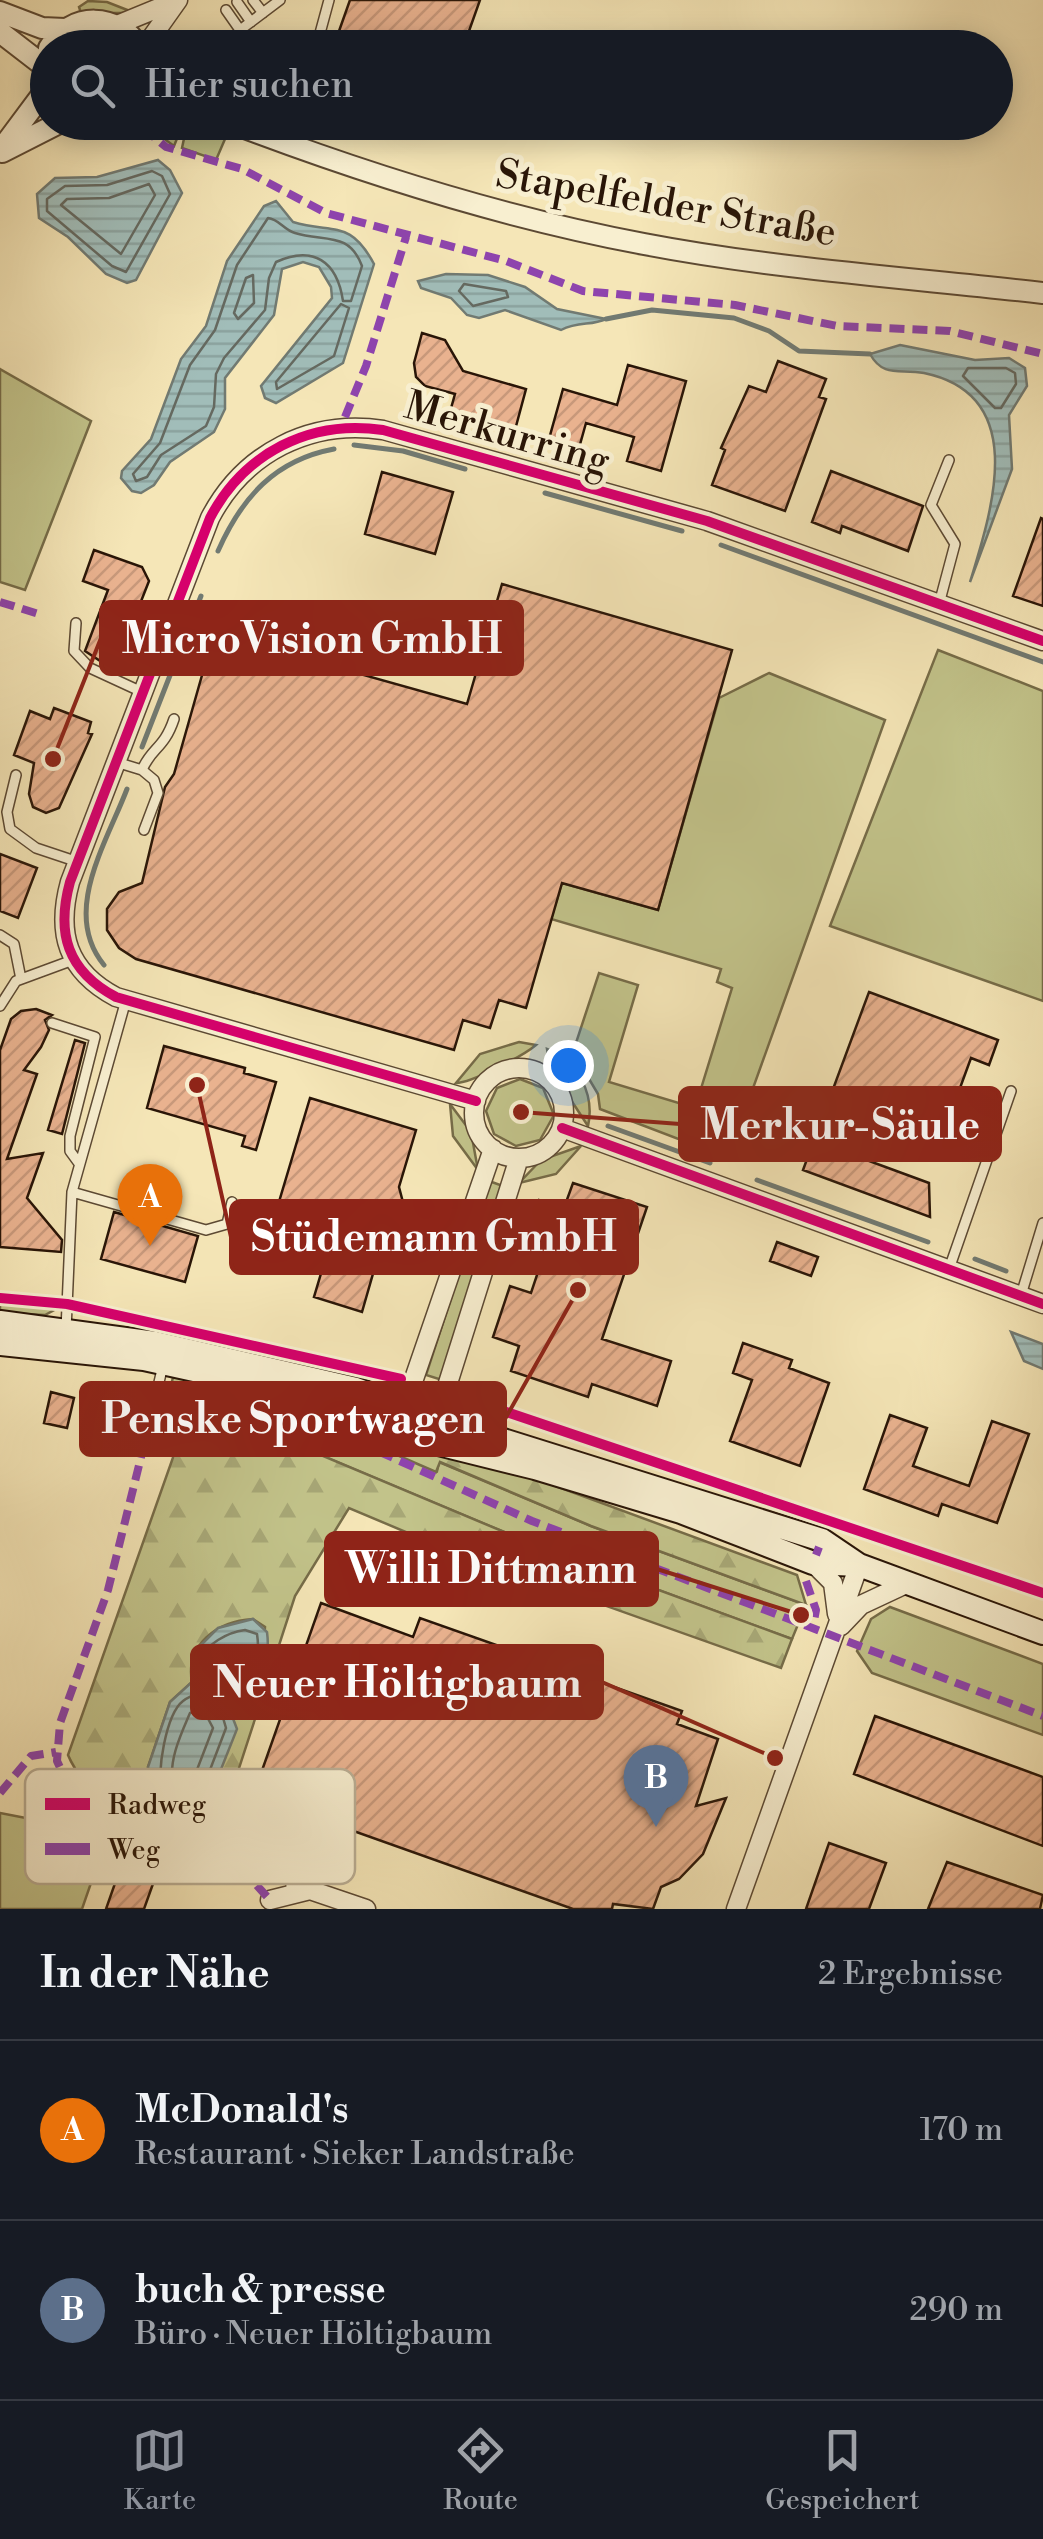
<!DOCTYPE html>
<html lang="de">
<head>
<meta charset="utf-8">
<style>
	:root { --surface:#171b24; --page:#242831; --text:#f1f3f6; --muted:#9ea1a6; --line:#363941; --accent:#8c9099 }
	body { margin:0; font-family:"Libre Bodoni",serif; background:var(--page); color:var(--text) }
	.you { position:absolute; left:568px; top:1065px; width:35px; height:35px; margin:-25px; border:8px solid #fff; border-radius:50%; background:#1a73e8; box-shadow:0 0 0 15px #1a73e833 }
	.badge { display:grid; place-items:center; width:65px; height:65px; border-radius:50%; background:var(--accent); color:#fff; font-size:32px; font-weight:700 }
	.pin { position:absolute; translate:-50% -82px; filter:drop-shadow(0 2px 5px #0008) }
	.pin::after { content:''; position:absolute; top:52px; width:35px; height:30px; background:inherit; clip-path:polygon(0 0,100% 0,50% 100%) }
	.list { margin:0; padding:0; list-style:none }
	h2 { display:flex; justify-content:space-between; align-items:center; height:130px; margin:0; padding:0 40px; font-size:42px }
	h2 small { font-size:32px; font-weight:400; color:var(--muted) }
	.list li { display:grid; grid-template-columns:65px 1fr auto; gap:30px; align-items:center; box-sizing:border-box; height:180px; padding:0 40px; border-top:2px solid var(--line) }
	.list b { display:block; font-size:38px; white-space:nowrap }
	.list p { margin:0; font-size:32px; white-space:nowrap; color:var(--muted) }
	.list em { font-size:32px; font-style:normal; color:var(--muted) }
	.icon { flex:none; width:55px; height:55px; fill:none; stroke:currentColor; stroke-width:2; stroke-linecap:round; stroke-linejoin:round }
	.map { position:relative; flex:none; width:1043px; height:1909px; overflow:hidden }
	.search { position:absolute; background:var(--surface); box-shadow:0 5px 25px #0003; left:30px; right:30px; top:30px; height:110px; display:flex; align-items:center; gap:25px; box-sizing:border-box; padding:0 35px; border-radius:55px; color:var(--muted); font-size:38px }
	.sheet { height:490px; background:var(--surface) }
	nav { display:flex; justify-content:space-around; align-items:center; box-sizing:border-box; height:140px; border-top:2px solid var(--line); background:var(--surface); font-size:28px; color:var(--muted) }
	nav a { display:grid; justify-items:center; gap:5px }
	nav .on { color:var(--accent) }
	.map>svg:first-child { display:block }
	.green { fill:#c2c38a; stroke:#766c48; stroke-width:2.5 }
	.forest { fill:url(#forest-firs); stroke:#766c48; stroke-width:2.5; fill-rule:evenodd }
	.water { fill:url(#water-rules); stroke:#717a72; stroke-width:2.5 }
	.lines { fill:none; stroke-linecap:round; stroke-linejoin:round }
	.shore { stroke:#656960; stroke-width:2.5 }
	.stream { stroke:#717a72; stroke-width:5 }
	.building { fill:url(#building-hatch); stroke:#291507; stroke-width:2.5 }
	.service-casing { stroke:#5c4933; stroke-width:12 }
	.minor-casing { stroke:#5c4933; stroke-width:21 }
	.tertiary-casing { stroke:#5c4933; stroke-width:24 }
	.secondary-casing { stroke:#291507; stroke-width:26 }
	.service { stroke:#f8efd0; stroke-width:9 }
	.minor { stroke:#f8efd0; stroke-width:18 }
	.tertiary { stroke:#f8efd0; stroke-width:20 }
	.secondary { stroke:#f8efd0; stroke-width:22 }
	.quiet { stroke:#8e44ad; stroke-width:8; stroke-dasharray:15 8; stroke-linecap:butt }
	.cycleway-casing { stroke:#f8efd0; stroke-width:16 }
	.cycleway { stroke:#d6006c; stroke-width:10 }
	.labels { text-anchor:middle; dominant-baseline:central; stroke-width:10; stroke-linejoin:round; paint-order:stroke }
	.street-label { font-size:40px; fill:#291507; stroke:#f8efd0 }
	.key { fill:#f8efd0; stroke:#baae94; stroke-width:2.5 }
	.key-label { font-size:28px; fill:#291507 }
	.leader { fill:none; stroke:#8f2418; stroke-width:4 }
	.callout-dot { fill:#8f2418; stroke:#f8efd0; stroke-width:4 }
	.callout { fill:#8f2418; stroke:#8f2418; stroke-width:4 }
	.callout-label { font-size:42px; text-anchor:middle; font-weight:bold; fill:#fff }
</style>
</head>
<body>
<div class="map">
<svg width="1043" height="1909" viewBox="0 0 1043 1909">
	<defs>
		<pattern id="forest-firs" width="22" height="20" patternUnits="userSpaceOnUse" patternTransform="scale(2.5)"><rect width="22" height="20" fill="#c2c38a"/><path d="M5 1l3.5 6h-7zM16 11l3.5 6h-7z" fill="#a7a776"/></pattern>
		<pattern id="water-rules" width="6" height="5" patternUnits="userSpaceOnUse" patternTransform="scale(2.5)"><rect width="6" height="5" fill="#a1bdb9"/><path d="M0 2.5h6" fill="none" stroke="#8ba29e"/></pattern>
		<pattern id="building-hatch" width="6" height="6" patternUnits="userSpaceOnUse" patternTransform="scale(2.5)"><rect width="6" height="6" fill="#e9b28f"/><path d="M-1 1l2-2M0 6l6-6M5 7l2-2" fill="none" stroke="#c8987a"/></pattern>
	</defs>
	<rect width="100%" height="100%" fill="#f5e6b7"/>
	<filter id="stains"><feTurbulence type="fractalNoise" baseFrequency=".002" numOctaves="4"/><feColorMatrix values="0 0 0 0 .2 0 0 0 0 .09 0 0 0 0 .02 0 0 0 .5 -.17"/></filter>
	<radialGradient id="worn" r=".72"><stop offset=".6" stop-color="#630" stop-opacity="0"/><stop offset="1" stop-color="#630" stop-opacity=".3"/></radialGradient>
	<path class="green" d="M88 1 107 2 135 13H81L79 7Z
		M95 31 112 35 128 48H65L78 36Z
		M122 123H140C116 140 86 145 60 127L106 128Z
		M157 123C179 122 215 116 225 139L216 160 182 148 185 134 178 136 174 146 155 132Z
		M0 369 91 421 25 590 0 582Z
		M938 650 1043 691V1001L830 926Z
		M769 673 885 720 728 1158 600 1109 598 1094 573 1052 599 973 638 985 609 1082 695 1108 732 988 717 982 721 969 551 919 562 883 658 910 719 698Z
		M519 1042 536 1045C523 1056 471 1083 456 1083L480 1054Z
		M547 1049C578 1060 595 1095 588 1126L550 1068Z
		M520 1079 543 1088 554 1115 540 1140 516 1146 494 1134 486 1111 497 1088Z
		M450 1104 471 1132 478 1170 453 1136Z
		M581 1146 556 1174 519 1183 541 1160Z
		M489 1181 503 1186 442 1380 426 1375Z
		M0 1303 56 1309 45 1315 0 1313Z
		M174 1374 246 1393 368 1434 437 1471 439 1462 591 1526 806 1605 792 1639 528 1542 265 1432 260 1414 169 1392Z
		M890 1607 1043 1664V1735L872 1673 857 1651 871 1619Z
		M0 1813 108 1834 82 1909H0Z"/>
	<path class="forest" d="M194 1398 260 1414 266 1432 528 1542 792 1639 781 1668 446 1549 349 1508 295 1596 215 1842C164 1823 91 1811 68 1755ZM253 1619 265 1627C262 1670 264 1678 226 1700L208 1802 196 1812 148 1767 170 1702 192 1682C185 1645 217 1621 253 1619Z
		M368 1434 523 1474 797 1575 806 1605 591 1526 440 1462 436 1472 367 1442Z"/>
	<path class="water" d="M158 160 170 170 182 193 136 280 127 283 106 274 68 237 39 218 37 194 55 178 97 177Z
		M276 201 293 222C334 234 350 219 374 264L343 363 276 403 265 398 261 386 332 298 331 287 319 267 303 262 282 269 274 315 225 378V409L214 432 170 462 154 485 141 493 132 491 121 478 122 471 151 439 181 359 206 326 227 261 264 206Z
		M446 274 488 275 525 287 557 309 606 319C591 326 579 321 561 330L505 310 479 318 467 315 451 298 421 288 418 281Z
		M900 345 975 360 1009 358 1025 368 1027 386 1009 415 1012 469 970 582C992 510 1030 395 924 373 901 368 884 379 870 354Z
		M1011 1332 1043 1344V1369L1024 1361Z
		M253 1619 267 1632C272 1669 254 1684 226 1700L237 1729 208 1802 189 1814 168 1809 153 1798 148 1767 170 1702 192 1682V1654L218 1628Z"/>
	<g class="lines">
		<path class="shore" d="M152 171 162 176 170 194 126 272 112 266 47 211V199L65 186 107 185Z
			M149 184 155 195 121 254 61 205 67 199 109 198Z
			M268 218C279 219 284 230 295 233 324 242 349 231 362 266L351 301H343C337 261 313 245 276 262L269 278 265 310 224 358 216 374 214 407 206 426 161 455 147 477 136 481 133 474 160 443 190 365 215 330 237 265Z
			M253 275 254 303 238 319 234 313 246 278Z
			M464 284 506 291 508 297 473 306 459 291Z
			M341 304 349 308 334 356 277 389 276 382Z
			M968 368H1006L1015 373 1016 384 1001 408H995L963 376Z
			M245 1630 257 1634C264 1679 233 1675 217 1697L226 1728 200 1796 189 1804 162 1793C156 1774 166 1714 183 1701 191 1695 195 1697 201 1687 202 1678 198 1670 200 1662 204 1644 229 1632 245 1630Z
			M203 1709 213 1728 190 1788 181 1789 173 1785C168 1761 181 1734 190 1713Z"/>
		<path class="stream" d="M606 319 652 310 734 318 769 331 799 351 870 354
			M354 445 403 451 465 469
			M545 493 682 531
			M721 545 1043 662
			M218 551C242 497 275 460 334 449
			M142 747 201 596
			M104 965C61 913 106 844 127 789
			M608 1126 710 1163
			M757 1180 928 1242
			M975 1259 1006 1271"/>
	</g>
	<path class="building" d="M350 0H480L463 48H333Z
		M422 333 445 340 463 371 526 389 515 430 450 412 455 394 425 386 416 377 414 363Z
		M778 361 826 379 819 397 826 399 785 511 712 485 725 450 721 448 749 386 766 392Z
		M628 365 686 381 661 471 627 461 634 437 586 423 579 448 549 439 563 389 617 405Z
		M831 471 923 506 908 551 842 526 840 533 812 522Z
		M382 472 453 492 435 554 365 534Z
		M1041 518 1043 519V606L1013 596Z
		M94 550 142 567 149 581 114 670 85 651 108 590 83 581Z
		M502 584 732 650 658 910 562 883 526 1008 499 1000 490 1028 463 1020 454 1050 136 959 119 948 107 930V909L119 892 142 883 165 787 174 774 214 633 270 650 278 622 318 633 310 660 467 704Z
		M54 708 91 722 88 733 92 734 59 808 46 813 33 807 29 794 34 763 14 755 30 711 50 719Z
		M0 854 37 868 18 918 0 911Z
		M869 992 998 1040 989 1065 971 1058 953 1107 960 1110 954 1126 947 1123 943 1132 863 1103 851 1135 868 1141 861 1158 929 1183 930 1217 803 1170Z
		M36 1009 52 1015 45 1020 49 1030 41 1047 24 1070 37 1074 7 1159 43 1153 27 1198 62 1240 61 1252 0 1247V1050L11 1019 21 1011Z
		M75 1040 85 1043 62 1134 48 1130Z
		M164 1046 245 1068 244 1073 276 1082 256 1150 242 1146 245 1136 147 1108Z
		M310 1098 416 1130 399 1187 405 1210 387 1225 362 1312 314 1297 328 1250 270 1232Z
		M573 1183 647 1207 602 1339 671 1361 657 1406 592 1384 588 1397 511 1371 519 1346 493 1337 510 1286 531 1293 543 1257 522 1251 539 1200 564 1208Z
		M114 1212 198 1236 185 1282 101 1259Z
		M777 1242 818 1257 811 1276 770 1261Z
		M743 1343 792 1360 789 1368 829 1383 800 1466 730 1441 752 1380 733 1373Z
		M51 1392 74 1398 67 1428 44 1423Z
		M890 1415 927 1428 913 1466 969 1486 992 1421 1029 1434 997 1523 942 1504 938 1516 864 1489Z
		M321 1603 413 1637 420 1618 682 1711 677 1724 718 1739 696 1806 726 1798 703 1854 679 1879 661 1887 653 1909 613 1904 612 1909H573L345 1828 352 1810 259 1779Z
		M875 1716 1043 1777V1846L854 1774Z
		M829 1843 886 1863 869 1909H806Z
		M947 1862 1043 1895 1040 1909H928Z
		M120 1869 154 1881 144 1909H106Z"/>
	<g class="lines">
		<g class="service-casing">
			<path id="service" d="M253 0 263 13
				M237 2 251 22
				M226 10 240 30 280 0
				M316 48 329 0
				M939 604 955 544 931 505 949 460
				M76 623 74 651 90 668 142 692
				M116 762 142 770C151 748 164 749 174 719
				M142 770 154 780 158 793 144 830
				M16 775 7 812 10 829 36 848 78 862
				M0 935 14 944 21 979
				M0 1006 16 981 73 960
				M52 1023 95 1037 70 1136V1151L78 1162
				M72 1192 206 1230 227 1224 232 1202
				M949 1269 1011 1091
				M1021 1295 1043 1223
				M66 1330 72 1192 126 1000
				M150 1421 163 1365
				M291 1894V1869L302 1836"/>
		</g>
		<g class="minor-casing">
			<path id="minor" d="M117 25 178 0
				M144 48 178 0
				M474 1113a45 45 0 1 1 90 0a45 45 0 1 1-90 0Z
				M476 1101 116 997C67 971 56 933 70 882L210 518C244 453 310 419 383 430L707 521 1043 641
				M562 1128 1043 1304
				M493 1149 405 1405 410 1437 437 1418 519 1158
				M813 1563 833 1583 837 1614
				M841 1626 861 1605 908 1583
				M270 1900 310 1890 366 1909
				M736 1909 859 1565"/>
		</g>
		<g class="tertiary-casing">
			<path id="tertiary" d="M0 12 42 28 65 29
				M0 32 44 66
				M49 48C71 11 118 12 140 48
				M229 122C365 174 501 217 644 244 775 269 910 278 1043 293
				M0 151 47 88
				M2 152 61 122"/>
		</g>
		<g class="secondary-casing">
			<path id="secondary" d="M0 1322 155 1343 356 1389 455 1425 822 1540 859 1565 1043 1633
				M0 1344 144 1359 226 1377 410 1437 535 1468 681 1512 813 1563 859 1565"/>
		</g>
		<use href="#service" class="service"/>
		<use href="#minor" class="minor"/>
		<use href="#tertiary" class="tertiary"/>
		<use href="#secondary" class="secondary"/>
		<path class="quiet" d="M143 128 166 147 242 169 326 213 506 261 583 291 735 305 837 326 950 331 1043 354
			M345 417 366 366 406 237
			M0 602 42 615
			M424 1385 438 1390
			M150 1421 108 1590 60 1723 57 1761 69 1787 94 1811 242 1869 270 1900
			M358 1442 532 1521 1043 1716
			M816 1555 819 1547
			M806 1581 816 1610 813 1626
			M0 1793 31 1756 56 1752"/>
		<g class="cycleway-casing">
			<path id="cycleway" d="M476 1101 116 997C67 971 56 933 70 882L210 518C244 453 310 419 383 430L707 521 1043 641
				M562 1128 1043 1304
				M0 1298 67 1304 401 1379
				M465 1398 1043 1593"/>
		</g>
		<use href="#cycleway" class="cycleway"/>
	</g>
	<g class="labels">
		<g class="street-label">
			<text transform="translate(666 204) rotate(10)">Stapelfelder Straße</text>
			<text transform="translate(507 434) rotate(16)">Merkurring</text>
		</g>
	</g>
	<rect x="25" y="1769" width="330" height="115" rx="15" class="key"/>
	<rect x="45" y="1798" width="45" height="12" fill="#d6006c"/>
	<rect x="45" y="1843" width="45" height="12" fill="#8e44ad"/>
	<g class="key-label">
		<text x="108" y="1814">Radweg</text>
		<text x="108" y="1859">Weg</text>
	</g>
	<path class="leader" d="M53 759L101 638M521 1112L680 1124M197 1085L231 1237M578 1290L505 1419M801 1615L657 1569M775 1758L602 1682"/>
	<g class="callout-dot">
		<circle cx="53" cy="759" r="10"/>
		<circle cx="521" cy="1112" r="10"/>
		<circle cx="197" cy="1085" r="10"/>
		<circle cx="578" cy="1290" r="10"/>
		<circle cx="801" cy="1615" r="10"/>
		<circle cx="775" cy="1758" r="10"/>
	</g>
	<g class="callout">
		<rect x="101" y="602" width="421" height="72" rx="10"/>
		<rect x="680" y="1088" width="320" height="72" rx="10"/>
		<rect x="231" y="1201" width="406" height="72" rx="10"/>
		<rect x="81" y="1383" width="424" height="72" rx="10"/>
		<rect x="326" y="1533" width="331" height="72" rx="10"/>
		<rect x="192" y="1646" width="410" height="72" rx="10"/>
	</g>
	<g class="callout-label">
		<text x="312" y="653">MicroVision GmbH</text>
		<text x="840" y="1139">Merkur-Säule</text>
		<text x="434" y="1251">Stüdemann GmbH</text>
		<text x="293" y="1433">Penske Sportwagen</text>
		<text x="491" y="1583">Willi Dittmann</text>
		<text x="397" y="1697">Neuer Höltigbaum</text>
	</g>
	<rect width="100%" height="100%" filter="url(#stains)"/>
	<rect width="100%" height="100%" fill="url(#worn)"/>
</svg>
<div class="you"></div>
<div class="pin badge" style="left:150px;top:1246px;background:#e8710a">A</div>
<div class="pin badge" style="left:656px;top:1827px;background:#5c6f8a">B</div>
<div class="search"><svg class="icon" aria-label="search" viewBox="0 0 24 24"><circle cx="10" cy="10" r="6"/><path d="M15 15l6 6"/></svg>Hier suchen</div>
</div>
<section class="sheet">
<h2>In der Nähe<small>2 Ergebnisse</small></h2>
<ul class="list">
<li><span class="badge" style="background:#e8710a">A</span><div><b>McDonald's</b><p>Restaurant · Sieker Landstraße</p></div><em>170 m</em></li>
<li><span class="badge" style="background:#5c6f8a">B</span><div><b>buch &amp; presse</b><p>Büro · Neuer Höltigbaum</p></div><em>290 m</em></li>
</ul>
</section>
<nav>
<a class="on"><svg class="icon" aria-label="map" viewBox="0 0 24 24"><path d="M3 6l6-2 6 2 6-2v14l-6 2-6-2-6 2zM9 4v14M15 6v14"/></svg>Karte</a>
<a><svg class="icon" aria-label="directions" viewBox="0 0 24 24"><path d="M12 3l9 9-9 9-9-9zM9 14v-3h6M13 9l2 2-2 2"/></svg>Route</a>
<a><svg class="icon" aria-label="saved" viewBox="0 0 24 24"><path d="M7 4h10v16l-5-4-5 4z"/></svg>Gespeichert</a>
</nav>
</body>
</html>
